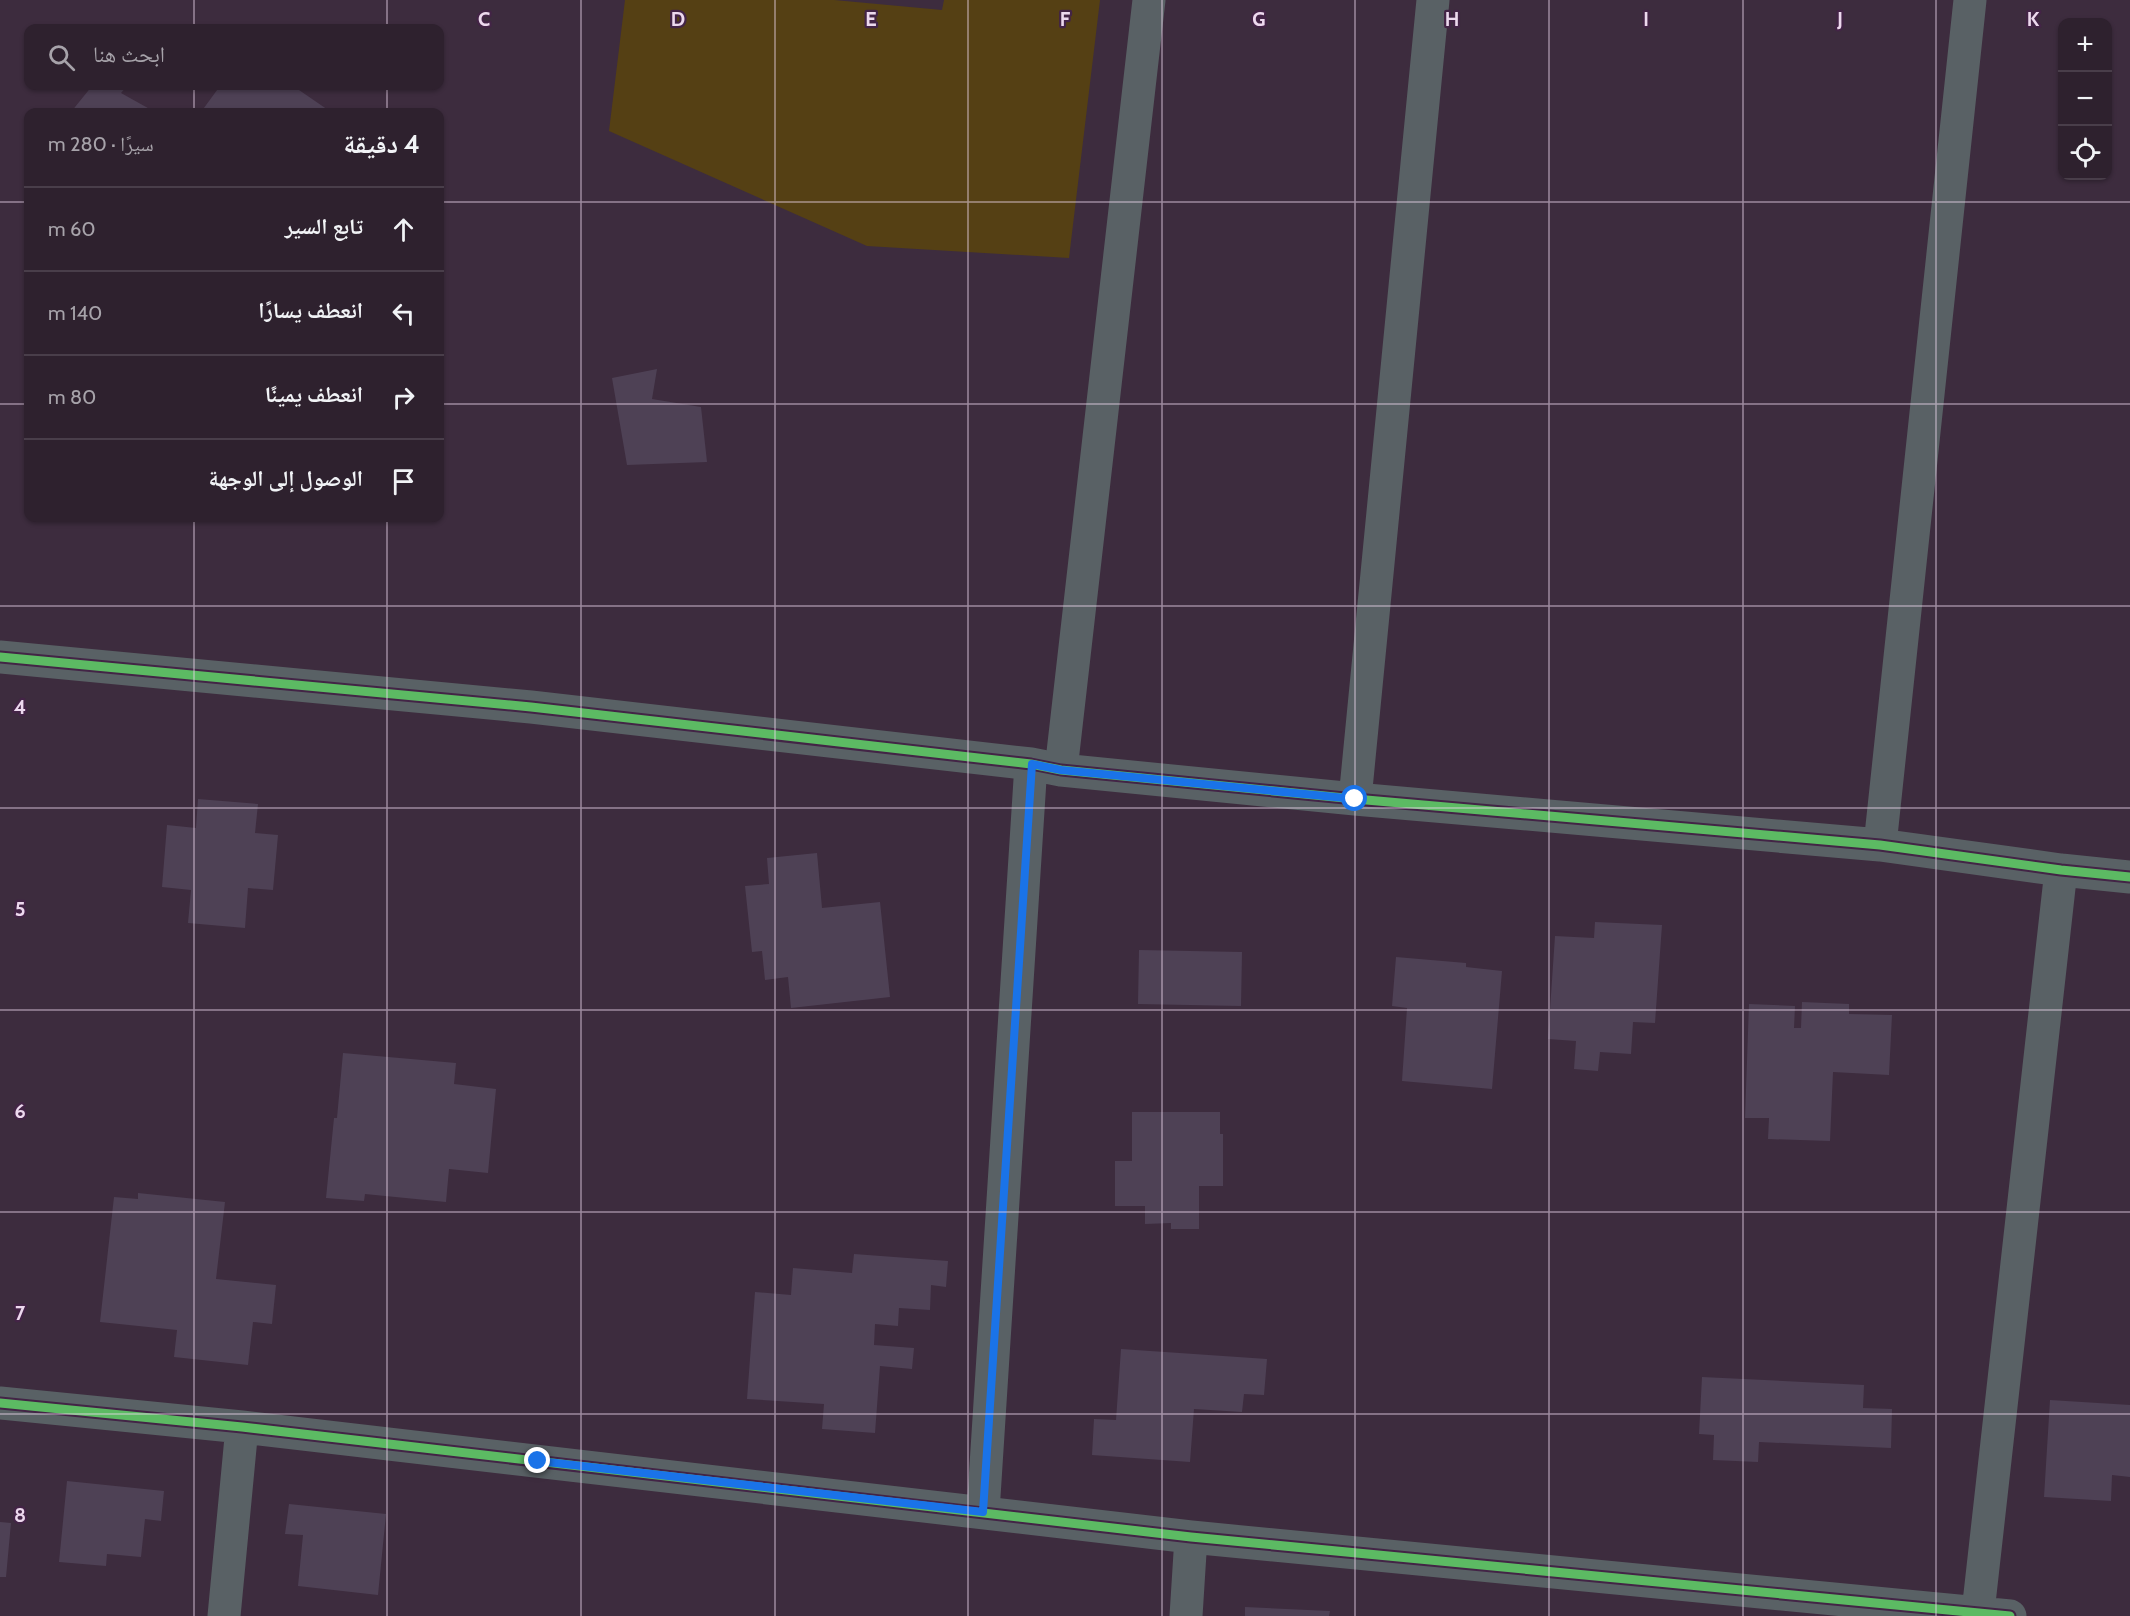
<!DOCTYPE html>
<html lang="ar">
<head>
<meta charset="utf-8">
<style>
	:root { --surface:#2e212e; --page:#362936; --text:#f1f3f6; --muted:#a7a3aa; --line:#493e4a }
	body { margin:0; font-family:Cabin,"Noto Naskh Arabic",sans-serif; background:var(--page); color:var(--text); direction:rtl }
	.controls { position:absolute; right:18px; top:18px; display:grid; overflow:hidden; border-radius:12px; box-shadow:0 2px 4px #0004 }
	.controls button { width:54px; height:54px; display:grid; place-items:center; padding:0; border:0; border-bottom:2px solid var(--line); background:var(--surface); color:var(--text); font:30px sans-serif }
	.stop { position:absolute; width:18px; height:18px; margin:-14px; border:4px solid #1a73e8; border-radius:50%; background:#fff }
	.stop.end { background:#1a73e8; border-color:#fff; box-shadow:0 2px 6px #0008 }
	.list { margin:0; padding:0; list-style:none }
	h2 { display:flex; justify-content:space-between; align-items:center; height:78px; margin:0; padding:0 24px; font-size:26px }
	h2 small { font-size:20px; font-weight:400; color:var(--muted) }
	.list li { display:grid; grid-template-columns:39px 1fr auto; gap:18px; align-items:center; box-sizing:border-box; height:84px; padding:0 24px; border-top:2px solid var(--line) }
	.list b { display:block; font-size:22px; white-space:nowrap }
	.list em { font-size:20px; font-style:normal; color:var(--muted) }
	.icon { flex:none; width:33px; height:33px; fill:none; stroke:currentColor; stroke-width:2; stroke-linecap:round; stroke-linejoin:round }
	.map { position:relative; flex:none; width:2130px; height:1616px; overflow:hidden; direction:ltr }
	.search { position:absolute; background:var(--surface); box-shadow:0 2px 4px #0004; left:24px; top:24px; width:420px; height:66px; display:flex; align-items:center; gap:15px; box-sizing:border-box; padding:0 21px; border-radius:12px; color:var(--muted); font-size:22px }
	.panel { position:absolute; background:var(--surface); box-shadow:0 2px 4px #0004; left:24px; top:108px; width:420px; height:414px; border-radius:12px; direction:rtl }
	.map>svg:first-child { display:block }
	.green { fill:#554014 }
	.building { fill:#4e4155 }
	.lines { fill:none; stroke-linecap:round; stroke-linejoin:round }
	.minor { stroke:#596165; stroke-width:33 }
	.cycleway-casing { stroke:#432446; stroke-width:13 }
	.cycleway { stroke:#5cba63; stroke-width:9 }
	.route { stroke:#1a73e8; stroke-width:8 }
	.grid { fill:none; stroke:#edd9ee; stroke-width:1.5; stroke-opacity:0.55 }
	.grid-label { font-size:20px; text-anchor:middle; font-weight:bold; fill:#edd9ee; stroke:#432446; stroke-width:4.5; stroke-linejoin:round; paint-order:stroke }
</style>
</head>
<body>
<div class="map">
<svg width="2130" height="1616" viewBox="0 0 2130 1616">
	<rect width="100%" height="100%" fill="#3d2c3e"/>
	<path class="green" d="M625 0H834L942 10 944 0H1100L1069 258 867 246 609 131Z"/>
	<path class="building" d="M92 86H127L121 93 155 112H71Z
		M220 86H301L299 90 331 112H201Z
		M657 369 652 399 701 407 707 462 627 465 612 378Z
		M198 799 258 804 255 833 278 835 273 890 248 888 245 928 188 923 191 890 162 887 167 825 196 828Z
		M817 853 822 908 880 902 890 997 791 1008 788 977 765 980 762 951 752 952 745 886 769 884 767 858Z
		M1595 922 1662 925 1655 1023 1633 1022 1631 1054 1600 1052 1598 1071 1574 1069 1576 1041 1548 1039 1555 936 1594 938Z
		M1139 950 1242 952 1241 1006 1138 1004Z
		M1396 957 1466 963V967L1502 971 1492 1089 1402 1081 1407 1008 1392 1006Z
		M1802 1002 1849 1004V1014L1892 1015 1889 1075 1833 1072 1830 1141 1768 1139 1769 1118H1745L1749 1004 1795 1006 1794 1028H1801Z
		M343 1053 456 1063 454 1084 496 1089 488 1173 449 1169 446 1202 365 1194 364 1201 326 1198 334 1118H337Z
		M1132 1112H1220V1134H1223V1186H1199V1229H1171V1223L1145 1224V1206H1115V1161H1132Z
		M138 1193 225 1202 216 1279 276 1285 272 1324 253 1322 248 1365 174 1357 177 1330 100 1322 114 1197 138 1199Z
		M854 1254 948 1261 946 1287 931 1285 930 1310 899 1308 898 1326 875 1324 874 1345 914 1348 912 1369 880 1366 875 1433 822 1429 824 1404 747 1399 755 1292 791 1295 793 1268 852 1273Z
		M1121 1349 1267 1359 1264 1395 1244 1394 1242 1412 1194 1409 1190 1462 1092 1455 1094 1419 1116 1420Z
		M1702 1377 1864 1385 1863 1408 1892 1409 1891 1448 1759 1442 1758 1462 1713 1460 1714 1435 1699 1434Z
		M2050 1400 2130 1405V1477L2112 1475 2111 1501 2044 1497Z
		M67 1481 164 1491 161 1521 145 1519 141 1557 107 1554 106 1566 59 1562Z
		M289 1504 386 1514 378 1595 298 1586 303 1535 285 1534Z
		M0 1522 11 1523 6 1577H0Z
		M1245 1607 1330 1611 1329 1616H1245Z"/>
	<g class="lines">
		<path class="minor" d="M0 657 531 707 1031 764 1061 770 1355 799 1880 845 2061 870 2130 877
			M1061 770 1149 0
			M1355 799 1433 0
			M1880 845 1970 0
			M0 1403 242 1427 1191 1537 2010 1616
			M983 1512 1031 764
			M1978 1612 2061 870
			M224 1616 242 1427
			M1186 1616 1191 1537"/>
		<g class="cycleway-casing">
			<path id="cycleway" d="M0 657 531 707 1031 764 1061 770 1355 799 1880 845 2061 870 2130 877
				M0 1403 242 1427 1191 1537 2010 1616"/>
		</g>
		<use href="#cycleway" class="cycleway"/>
	</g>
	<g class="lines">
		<path class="route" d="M538 1461 983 1512 1032 764 1061 770 1355 799"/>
	</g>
	<path class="grid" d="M194 0V28M387 0V28M581 0V1616M775 0V1616M968 0V1616M1162 0V1616M1355 0V1616M1549 0V1616M1743 0V1616M1936 0V1616M194 86V112M387 86V112M0 202H28M440 202H2130M0 404H28M440 404H2130M194 518V1616M387 518V1616M0 606H2130M0 808H2130M0 1010H2130M0 1212H2130M0 1414H2130"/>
	<g class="grid-label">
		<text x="484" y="26">C</text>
		<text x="678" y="26">D</text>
		<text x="871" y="26">E</text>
		<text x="1065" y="26">F</text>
		<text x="1259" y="26">G</text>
		<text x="1452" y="26">H</text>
		<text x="1646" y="26">I</text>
		<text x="1840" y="26">J</text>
		<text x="2033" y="26">K</text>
		<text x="20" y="714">4</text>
		<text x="20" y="916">5</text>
		<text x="20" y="1118">6</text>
		<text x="20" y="1320">7</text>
		<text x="20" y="1522">8</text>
	</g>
</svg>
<div class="controls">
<button>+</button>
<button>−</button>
<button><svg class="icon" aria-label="locate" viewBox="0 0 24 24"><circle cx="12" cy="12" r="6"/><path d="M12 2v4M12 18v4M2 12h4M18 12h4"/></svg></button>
</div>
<div class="stop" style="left:1355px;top:799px"></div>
<div class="stop end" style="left:538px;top:1461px"></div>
<div class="search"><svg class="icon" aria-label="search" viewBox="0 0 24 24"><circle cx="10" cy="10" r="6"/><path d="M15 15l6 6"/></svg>ابحث هنا</div>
<section class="panel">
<h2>4 دقيقة<small>سيرًا · 280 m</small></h2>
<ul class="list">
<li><svg class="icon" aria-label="ahead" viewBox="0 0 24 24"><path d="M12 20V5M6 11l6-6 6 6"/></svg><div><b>تابع السير</b></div><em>60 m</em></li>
<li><svg class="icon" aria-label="left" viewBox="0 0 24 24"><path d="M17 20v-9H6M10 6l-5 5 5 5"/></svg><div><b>انعطف يسارًا</b></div><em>140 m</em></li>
<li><svg class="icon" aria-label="right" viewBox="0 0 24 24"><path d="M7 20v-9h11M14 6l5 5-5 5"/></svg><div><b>انعطف يمينًا</b></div><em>80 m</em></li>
<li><svg class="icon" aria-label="arrive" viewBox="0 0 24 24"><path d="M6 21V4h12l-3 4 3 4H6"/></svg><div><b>الوصول إلى الوجهة</b></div></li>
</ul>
</section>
</div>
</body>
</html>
